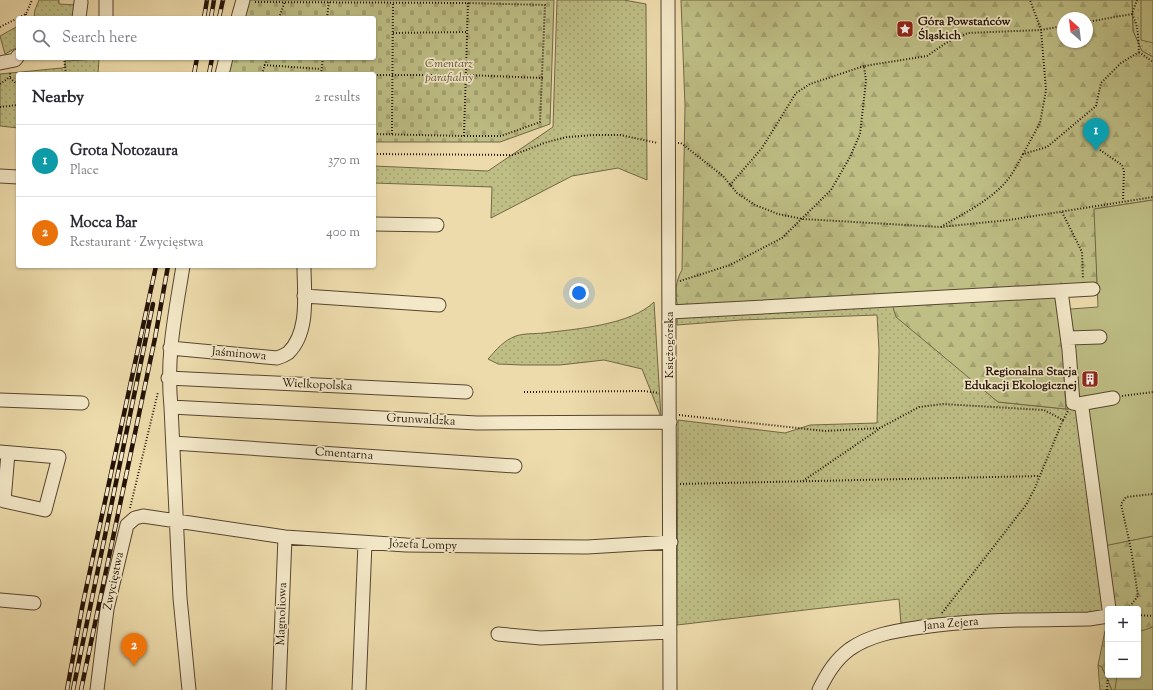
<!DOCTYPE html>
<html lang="en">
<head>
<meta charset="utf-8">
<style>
	:root { --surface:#fff; --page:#f7f7f7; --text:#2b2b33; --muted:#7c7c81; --line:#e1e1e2; --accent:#8f2418 }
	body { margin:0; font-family:"Sorts Mill Goudy",serif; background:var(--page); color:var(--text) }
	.controls { position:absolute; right:12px; bottom:12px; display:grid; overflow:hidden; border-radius:4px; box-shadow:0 1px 3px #0004 }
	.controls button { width:36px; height:36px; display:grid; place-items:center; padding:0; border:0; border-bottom:1px solid var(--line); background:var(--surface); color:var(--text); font:20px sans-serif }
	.compass { position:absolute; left:1057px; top:12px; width:36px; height:36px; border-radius:50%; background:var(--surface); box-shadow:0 1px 3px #0004; rotate:332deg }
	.you { position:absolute; left:579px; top:293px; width:14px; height:14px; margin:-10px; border:3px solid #fff; border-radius:50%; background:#1a73e8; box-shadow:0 0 0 6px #1a73e833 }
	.badge { display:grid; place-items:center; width:26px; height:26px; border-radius:50%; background:var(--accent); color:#fff; font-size:13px; font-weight:700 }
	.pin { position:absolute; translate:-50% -33px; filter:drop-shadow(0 1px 2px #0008) }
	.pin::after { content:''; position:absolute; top:21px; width:14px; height:12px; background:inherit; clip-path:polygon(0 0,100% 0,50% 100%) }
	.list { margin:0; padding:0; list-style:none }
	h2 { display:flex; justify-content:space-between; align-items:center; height:52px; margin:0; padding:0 16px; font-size:17px }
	h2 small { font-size:13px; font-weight:400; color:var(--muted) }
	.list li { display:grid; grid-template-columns:26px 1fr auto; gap:12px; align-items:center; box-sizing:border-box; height:72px; padding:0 16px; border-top:1px solid var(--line) }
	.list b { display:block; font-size:15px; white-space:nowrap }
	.list p { margin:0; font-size:13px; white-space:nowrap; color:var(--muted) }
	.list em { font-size:13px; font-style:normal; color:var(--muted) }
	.icon { flex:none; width:22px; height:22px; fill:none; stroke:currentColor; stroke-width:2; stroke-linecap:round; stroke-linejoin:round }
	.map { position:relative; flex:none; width:1153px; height:690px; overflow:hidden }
	.search { position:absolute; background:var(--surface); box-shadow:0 1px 3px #0004; left:16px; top:16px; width:360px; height:44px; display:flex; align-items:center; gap:10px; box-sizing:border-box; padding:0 14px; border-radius:4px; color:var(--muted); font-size:15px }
	.panel { position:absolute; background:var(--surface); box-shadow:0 1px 3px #0004; left:16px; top:72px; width:360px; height:196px; border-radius:4px }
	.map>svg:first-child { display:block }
	.grass { fill:url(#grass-dots); stroke:#726846 }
	.forest { fill:url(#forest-firs); stroke:#726846; fill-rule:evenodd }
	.cemetery { fill:url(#cemetery-stones); stroke:#726846 }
	.green { fill:#bebe85; stroke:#726846 }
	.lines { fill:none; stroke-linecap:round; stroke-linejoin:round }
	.minor-casing { stroke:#574531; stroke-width:15 }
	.path { stroke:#251308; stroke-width:2; stroke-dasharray:1 2; stroke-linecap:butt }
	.minor { stroke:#f3e8c8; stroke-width:13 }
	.rail-casing { stroke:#251308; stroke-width:4.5 }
	.rail { stroke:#f3e8c8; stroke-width:3; stroke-dasharray:9; stroke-linecap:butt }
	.labels { text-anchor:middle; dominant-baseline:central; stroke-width:3.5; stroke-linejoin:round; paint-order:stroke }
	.poi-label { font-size:12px; font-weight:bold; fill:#251308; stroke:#f3e8c8; text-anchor:start }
	.park-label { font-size:12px; font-style:italic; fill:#5b4f34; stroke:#f3e8c8 }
	.street-label { font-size:12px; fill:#251308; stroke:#f3e8c8 }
</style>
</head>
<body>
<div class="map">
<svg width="1153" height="690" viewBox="0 0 1153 690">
	<defs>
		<pattern id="grass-dots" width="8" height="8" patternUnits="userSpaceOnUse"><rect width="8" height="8" fill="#bebe85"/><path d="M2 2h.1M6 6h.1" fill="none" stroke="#a3a271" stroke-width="1.8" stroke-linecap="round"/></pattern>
		<pattern id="forest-firs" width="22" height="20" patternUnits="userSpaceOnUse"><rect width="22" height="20" fill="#bebe85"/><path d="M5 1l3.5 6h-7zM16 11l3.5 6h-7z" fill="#a3a271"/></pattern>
		<pattern id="cemetery-stones" width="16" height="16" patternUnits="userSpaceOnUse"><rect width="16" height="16" fill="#bebe85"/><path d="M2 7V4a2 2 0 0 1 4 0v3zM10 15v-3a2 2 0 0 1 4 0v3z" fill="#a3a271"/></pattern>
	</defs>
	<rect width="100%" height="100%" fill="#eddbab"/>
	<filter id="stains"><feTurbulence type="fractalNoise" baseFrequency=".005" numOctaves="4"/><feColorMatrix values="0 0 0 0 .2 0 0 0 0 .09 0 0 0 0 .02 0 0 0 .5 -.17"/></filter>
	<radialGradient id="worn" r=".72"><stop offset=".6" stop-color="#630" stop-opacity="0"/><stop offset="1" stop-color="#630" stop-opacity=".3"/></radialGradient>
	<path class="grass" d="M39 0H59V4L77 5 75 18H34L35 10Z
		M557 0H624L646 4 647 180 618 168 572 176 491 218 492 187 374 183V166L488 171 553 127Z
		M1132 0H1153V57L1142 51 1133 31Z
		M18 26V47L5 54 0 36Z
		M99 59 98 74H18V128L0 126V74L62 68 65 67V61Z
		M654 302 661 417 642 369 604 360 560 365H522L498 364 488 359C496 350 504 340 516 336 525 333 535 334 544 333 576 329 631 325 654 302Z
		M892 304 998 402 1066 409 1078 408 1094 548 1102 589 1103 610 1100 613 901 624 899 599 677 625 678 420 785 433 810 425 877 423 879 350 877 315 741 320 677 325V317Z
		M1098 665 1102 667 1112 690H1100Z"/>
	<path class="forest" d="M681 0H1132L1133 31 1142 51 1153 57V200L1095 209 1097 283 1054 286 1063 350 1066 409 998 402 896 317 892 304 678 306C674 296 676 279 682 270L685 106ZM1063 18H1087V42H1063Z
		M1153 536V690H1112L1102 667 1098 665 1105 631 1108 627V675H1138V609H1116L1112 604 1102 546Z"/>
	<path class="cemetery" d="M249 0H554L550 124 500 142H374V74H227L232 58H374V18H244Z"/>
	<path class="green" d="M1141 0H1153V43L1141 40Z
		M1153 200V536L1094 548 1078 408 1066 409 1063 350 1057 310 1098 307 1094 209Z
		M1153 627V690H1115L1117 675H1138V632Z"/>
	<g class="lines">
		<g class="minor-casing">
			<path id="minor" d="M106 0V18
				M668 0 670 690
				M79 18 81 2
				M238 18 243 0
				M0 63 15 60 18 56
				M222 74 226 58
				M0 176 18 177
				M374 224 437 225
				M183 266C175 316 166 356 171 407L180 598 189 690
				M1061 291 1069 350 1073 403 1079 404 1082 408 1109 609
				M304 296 439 305
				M670 312 1093 289
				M1068 338 1100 337
				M170 348 277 358C280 357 285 355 288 353 310 332 304 293 304 266
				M168 378 466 392
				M0 400 82 403
				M1079 404 1113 398
				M171 407 477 423 670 422
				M173 443 515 466
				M0 452 59 457 45 510 4 501 8 453
				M0 600 34 603
				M498 634 541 638 670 632
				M97 690 107 609 127 525 135 518 143 516 285 537 406 545 587 547 671 542
				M279 690 285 537
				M359 690 365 543
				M819 690C827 674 835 660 850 649 872 634 896 631 922 627 977 619 1033 620 1089 619L1108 616"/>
		</g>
		<path class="path" d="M255 2 468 3 464 136 374 134
			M26 14V18
			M279 18 285 1
			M327 18 329 1
			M1087 22 1132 14
			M0 27 26 14 32 0
			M393 33 467 32
			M1139 52 1153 62
			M64 58 66 74
			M264 65 321 69
			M262 74 267 58
			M321 74 323 58
			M374 75H466L543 78
			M10 78 18 85
			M0 84 10 77V72
			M0 107 18 105
			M392 134 393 2
			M464 136H501L540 122 545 5 468 3
			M678 143H681L723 176 737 193 755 205 778 214 803 219 940 227 1009 220 1153 197
			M1100 150 1122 165 1124 171 1123 201
			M374 154 513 155 547 142 567 137 595 135H620L658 143
			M1023 154 1040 123 1046 90 1041 30 1030 0
			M730 185 762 148 796 93 810 84 864 66
			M1062 212 1082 252 1083 279
			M941 227C964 213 992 200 1009 178 1014 171 1019 162 1023 154L1047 147 1096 106 1101 83 1121 63 1139 52C1138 38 1139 27 1132 14L1137 0
			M680 281 730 265 782 238 831 190 850 157 860 134 866 81 864 66 927 56 946 43 968 33 1041 30 1063 26
			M524 392 644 391 659 393
			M1122 396 1153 392
			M679 415 825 431 880 428 919 407 943 404 1044 410 1063 420 1068 411
			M803 481 879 429
			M680 484 1039 476
			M130 508 158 392
			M1128 609 1138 596 1131 549 1121 504 1126 497 1153 494
			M942 613 1026 505 1034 490 1063 420
			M1138 615 1153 616
			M1107 690 1108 675"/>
		<use href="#minor" class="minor"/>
		<g class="rail-casing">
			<path id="rail" d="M204 18 207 0
				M211 18 214 0
				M219 18 223 0
				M194 74 197 58
				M209 74 212 58
				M67 690 83 603 156 266
				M73 690 153 304
				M81 690 155 338 168 266"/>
		</g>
		<use href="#rail" class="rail"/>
	</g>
	<defs>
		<g id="sight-square" transform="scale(0.9)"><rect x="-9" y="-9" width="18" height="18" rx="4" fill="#8f2418" stroke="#f3e8c8"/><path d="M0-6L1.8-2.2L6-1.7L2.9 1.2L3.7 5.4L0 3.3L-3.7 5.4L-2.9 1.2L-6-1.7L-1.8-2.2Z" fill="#fff"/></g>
		<g id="building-square" transform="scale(0.9)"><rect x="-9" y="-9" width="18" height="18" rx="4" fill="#8f2418" stroke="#f3e8c8"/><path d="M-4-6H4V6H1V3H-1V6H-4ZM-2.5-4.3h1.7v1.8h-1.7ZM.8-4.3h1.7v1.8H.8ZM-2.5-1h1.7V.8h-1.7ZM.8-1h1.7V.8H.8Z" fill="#fff"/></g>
	</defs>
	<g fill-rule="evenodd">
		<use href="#sight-square" x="905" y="29"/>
		<use href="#building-square" x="1090" y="379"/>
	</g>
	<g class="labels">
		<g class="poi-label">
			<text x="918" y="22">Góra Powstańców<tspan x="918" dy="14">Śląskich</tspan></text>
			<text x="1077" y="372" text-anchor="end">Regionalna Stacja<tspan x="1077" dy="14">Edukacji Ekologicznej</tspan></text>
		</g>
		<g class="park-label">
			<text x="449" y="64">Cmentarz<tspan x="449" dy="14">parafialny</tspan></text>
		</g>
		<g class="street-label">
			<text transform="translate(670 345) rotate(-90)">Księżogórska</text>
			<text transform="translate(239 354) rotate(5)">Jaśminowa</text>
			<text transform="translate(317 385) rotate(3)">Wielkopolska</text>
			<text transform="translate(421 420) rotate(3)">Grunwaldzka</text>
			<text transform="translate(344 454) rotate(4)">Cmentarna</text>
			<text transform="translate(423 545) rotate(2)">Józefa Lompy</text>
			<text transform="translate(114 581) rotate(-78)">Zwycięstwa</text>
			<text transform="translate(282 614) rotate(-88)">Magnoliowa</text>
			<text transform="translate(951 624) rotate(-5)">Jana Zejera</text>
		</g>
	</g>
	<rect width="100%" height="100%" filter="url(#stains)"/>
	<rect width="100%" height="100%" fill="url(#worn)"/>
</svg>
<div class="controls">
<button>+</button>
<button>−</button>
</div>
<svg class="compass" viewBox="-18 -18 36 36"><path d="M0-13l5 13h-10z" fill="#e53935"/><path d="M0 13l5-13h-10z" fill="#7c7c81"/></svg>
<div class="you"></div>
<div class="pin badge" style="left:1096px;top:151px;background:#0f9aa8">1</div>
<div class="pin badge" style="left:134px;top:666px;background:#e8710a">2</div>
<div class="search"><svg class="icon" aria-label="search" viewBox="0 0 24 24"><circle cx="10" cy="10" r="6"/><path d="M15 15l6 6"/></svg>Search here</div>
<section class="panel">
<h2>Nearby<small>2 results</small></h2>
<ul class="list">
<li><span class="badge" style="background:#0f9aa8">1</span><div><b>Grota Notozaura</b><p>Place</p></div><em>370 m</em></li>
<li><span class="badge" style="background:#e8710a">2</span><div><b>Mocca Bar</b><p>Restaurant · Zwycięstwa</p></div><em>400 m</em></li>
</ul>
</section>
</div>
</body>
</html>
